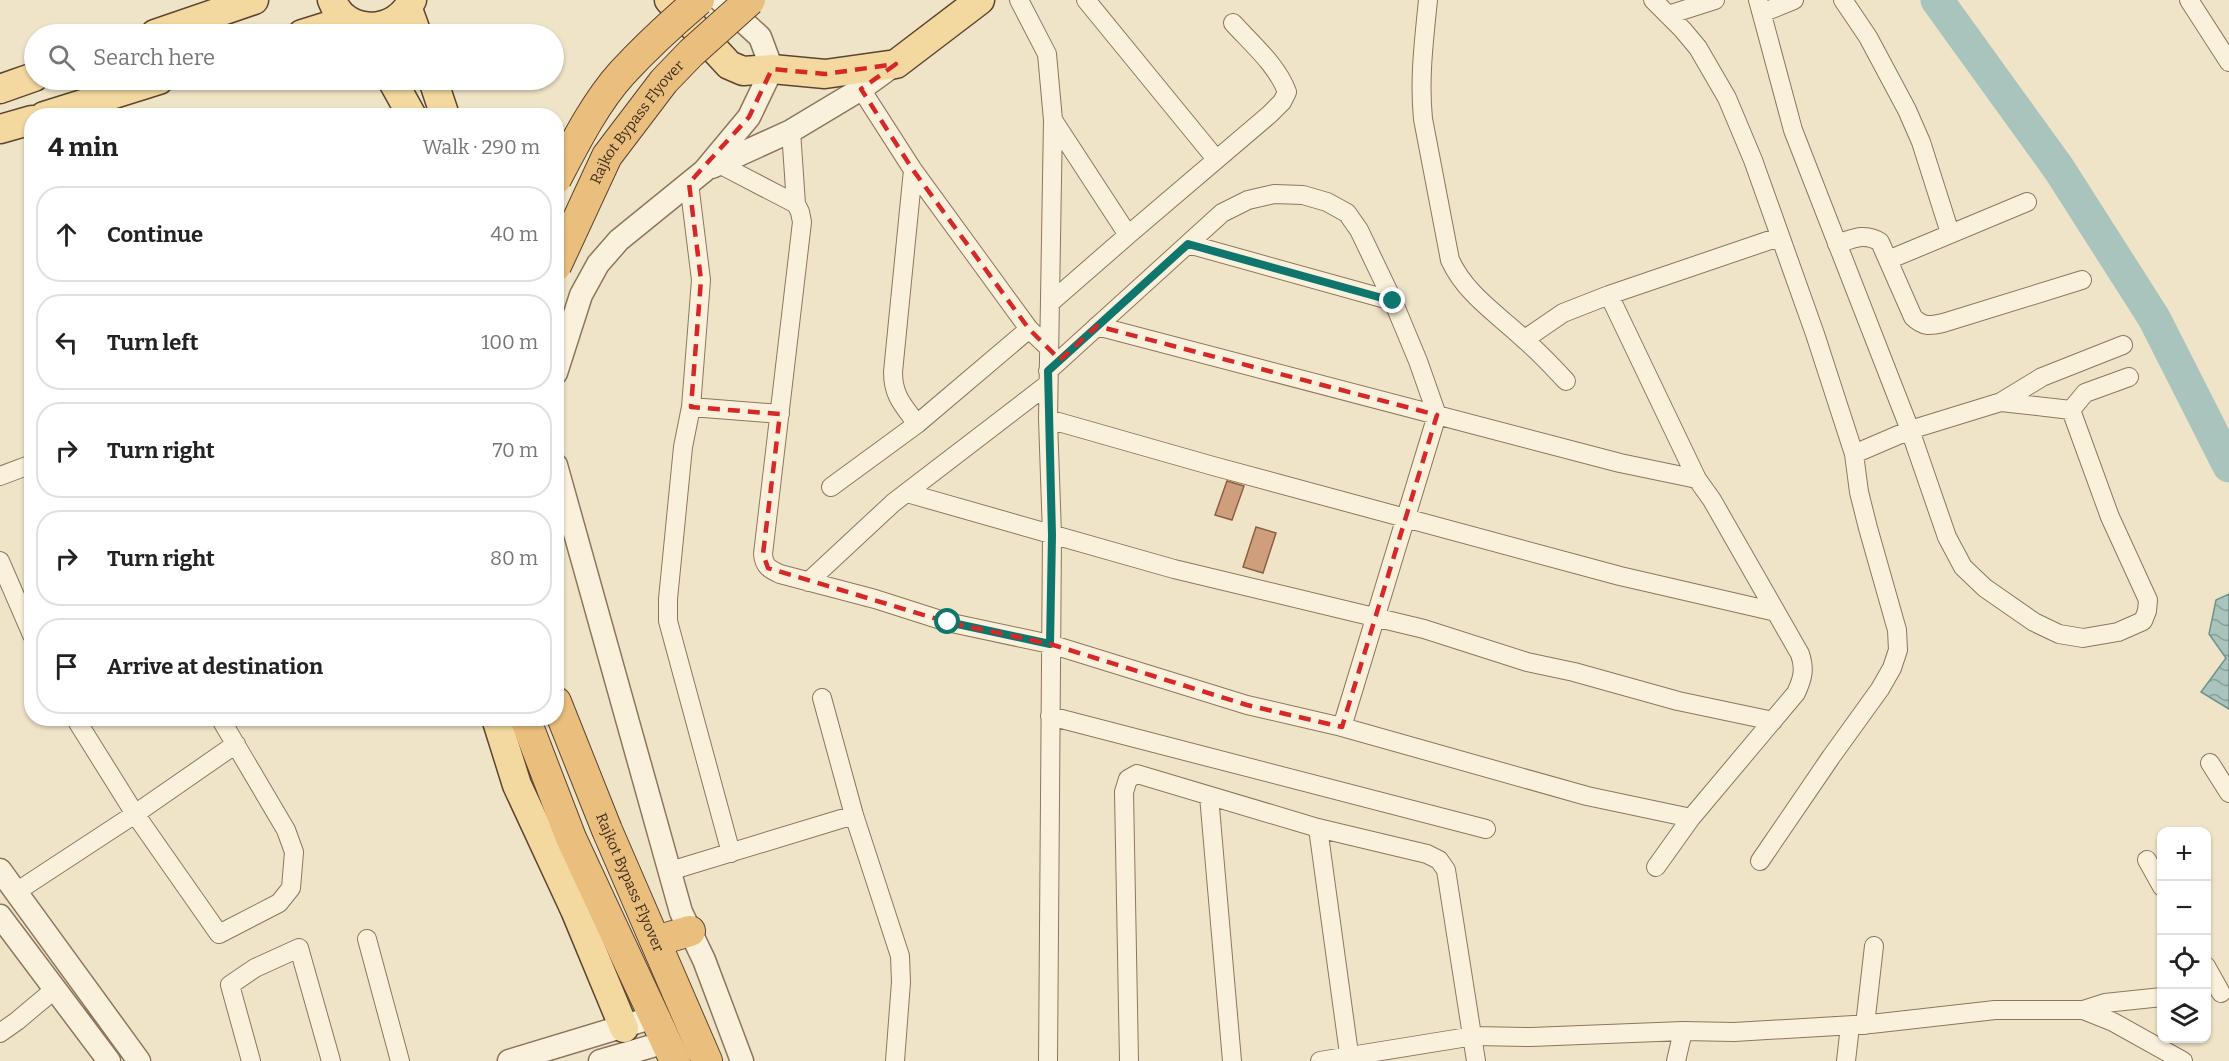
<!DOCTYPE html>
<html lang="en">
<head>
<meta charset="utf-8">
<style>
	:root { --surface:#fff; --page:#f2f2f2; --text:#222; --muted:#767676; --line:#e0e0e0 }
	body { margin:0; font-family:Bitter,serif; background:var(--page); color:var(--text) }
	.controls { position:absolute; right:18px; bottom:18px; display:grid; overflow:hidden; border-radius:12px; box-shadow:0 2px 4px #0004 }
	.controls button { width:54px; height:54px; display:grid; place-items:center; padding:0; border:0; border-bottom:2px solid var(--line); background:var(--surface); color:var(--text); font:30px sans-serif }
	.stop { position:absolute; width:18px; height:18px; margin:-14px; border:4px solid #0f766e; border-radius:50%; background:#fff }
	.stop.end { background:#0f766e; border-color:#fff; box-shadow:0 2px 6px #0008 }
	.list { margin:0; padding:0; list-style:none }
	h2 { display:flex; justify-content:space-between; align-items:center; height:78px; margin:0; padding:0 24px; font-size:26px }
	h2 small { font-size:20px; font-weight:400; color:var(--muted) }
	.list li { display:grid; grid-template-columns:39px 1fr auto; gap:18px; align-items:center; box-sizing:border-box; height:96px; margin:0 12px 12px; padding:0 12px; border:2px solid var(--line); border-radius:24px }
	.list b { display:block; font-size:22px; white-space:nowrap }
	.list em { font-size:20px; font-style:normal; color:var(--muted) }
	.icon { flex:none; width:33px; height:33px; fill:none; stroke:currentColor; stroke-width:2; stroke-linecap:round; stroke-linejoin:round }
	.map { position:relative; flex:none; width:2229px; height:1061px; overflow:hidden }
	.search { position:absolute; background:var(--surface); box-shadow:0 2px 4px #0004; left:24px; top:24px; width:540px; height:66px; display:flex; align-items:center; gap:15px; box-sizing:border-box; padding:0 21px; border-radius:33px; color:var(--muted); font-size:22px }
	.panel { position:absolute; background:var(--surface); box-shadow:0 2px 4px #0004; left:24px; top:108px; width:540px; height:618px; border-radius:24px }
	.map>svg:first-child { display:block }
	.water { fill:url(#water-waves); stroke:#6f938a; stroke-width:1.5 }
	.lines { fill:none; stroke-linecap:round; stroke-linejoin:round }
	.river { stroke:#a9c4bc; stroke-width:33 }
	.building { fill:#cf9f7d; stroke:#8d5f41; stroke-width:1.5 }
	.minor-casing { stroke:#8d765c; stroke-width:20 }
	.tertiary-casing { stroke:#8d765c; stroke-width:25 }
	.primary-casing { stroke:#5b4430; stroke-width:31 }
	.trunk-casing { stroke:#5b4430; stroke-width:32 }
	.minor { stroke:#faf1dc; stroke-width:18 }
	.tertiary { stroke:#faf1dc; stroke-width:22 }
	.primary { stroke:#f3d9a0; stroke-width:28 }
	.trunk { stroke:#eabe7c; stroke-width:30 }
	.trunk-bridge-casing { stroke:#5b4430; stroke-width:32; stroke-linecap:butt }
	.trunk-bridge { stroke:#eabe7c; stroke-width:30 }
	.route { stroke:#0f766e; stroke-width:8 }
	.marked { fill:none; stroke:#d62828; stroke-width:4.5; stroke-dasharray:12 8; stroke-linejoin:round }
	.labels { text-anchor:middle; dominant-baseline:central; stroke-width:5; stroke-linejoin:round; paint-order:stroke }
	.street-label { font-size:15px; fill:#3d2e20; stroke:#f7eed8 }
</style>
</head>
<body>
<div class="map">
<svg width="2229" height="1061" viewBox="0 0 2229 1061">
	<defs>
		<pattern id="water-waves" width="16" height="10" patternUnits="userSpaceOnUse" patternTransform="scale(1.5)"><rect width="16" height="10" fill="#a9c4bc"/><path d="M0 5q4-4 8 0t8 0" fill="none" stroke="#8ba098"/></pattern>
	</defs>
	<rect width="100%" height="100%" fill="#f0e4c8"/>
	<path class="water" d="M2229 594V709L2201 692 2226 658 2209 634 2216 600Z"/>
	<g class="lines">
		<path class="river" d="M1937 0 2059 169 2154 318 2229 466"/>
	</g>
	<path class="building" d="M1227 481 1244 486 1232 520 1215 515Z
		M1256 527 1276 533 1263 573 1243 567Z"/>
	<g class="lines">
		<g class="minor-casing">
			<path id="minor" d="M1019 0 1047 54 1053 120 1048 419 1052 535 1048 1061
				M1086 0 1216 159
				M1428 0C1424 40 1419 79 1423 119L1450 260C1466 295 1499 315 1526 341 1540 353 1553 367 1566 381
				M1653 0 1683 30 1698 48 1727 98 1753 160 1815 334 1854 454 1859 492 1868 528 1897 630 1898 650 1892 668 1880 689 1831 757 1760 861
				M1758 0 1793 130 1910 430 1947 537 1963 567 1985 588 2034 622 2059 634 2083 638 2118 632 2143 621 2147 611 2148 600 2110 517 2071 410
				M1843 0 1868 37 1907 110 1921 142 1950 233
				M2189 0 2229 62
				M1762 13 1794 0
				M1668 15 1715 0
				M861 89 913 170 1029 329 1049 348
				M1053 120 1128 235 1270 114 1282 102 1287 92C1277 65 1252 44 1233 23
				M791 131 796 204
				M719 164 796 204 800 212 802 222 763 554C764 566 769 569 780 574L875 599 947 622 1050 644 1247 705 1342 727 1587 796 1691 818
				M913 170 893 372C893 396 903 405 917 424
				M689 183 701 280 691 407 683 447 668 599V621L731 853
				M1188 244 1393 301
				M1837 244C1852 239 1865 232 1880 242L1913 317C1923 327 1930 326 1943 323L2082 280
				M1888 260 2027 202
				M1609 295 1697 479 1712 500 1800 654C1805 669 1803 678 1796 693L1691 818 1656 867
				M1050 303 1128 235
				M1097 326 1620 463 1697 479
				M1525 339 1563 313 1609 295 1779 237
				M1048 371 1222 213 1248 200 1274 194 1303 195 1327 202 1347 213 1359 230 1393 301 1418 361 1437 415 1342 727
				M2001 402 2071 410 2085 393 2129 377
				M691 407 780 414
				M1048 419 1213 466 1620 576 1776 612
				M1854 454 1910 430 2001 402 2042 377 2123 345
				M0 476 32 464
				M831 487 917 424 1029 329
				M907 493 1174 569 1424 629 1527 662 1574 672 1678 701 1773 721
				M0 561 32 635
				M808 582 893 503 1048 384
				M822 698 854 815 900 956 901 982 895 1061
				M1050 716 1486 829
				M75 718 135 814 219 934 279 903 291 888 294 852 286 830 220 718
				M2210 763 2229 793
				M1209 796 1232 1061
				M1318 828 1350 1061
				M2147 860 2162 887
				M670 871 854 815
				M16 892 135 814 236 744
				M367 939 400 1061
				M2206 966 2221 993
				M2083 1010 2105 1003 2162 997
				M1865 1025 1874 946
				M0 1033 17 1021 54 990
				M251 1061 230 985 255 968 299 948 331 1061
				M1129 1061 1124 792 1128 779 1137 774 1318 828 1427 854 1439 860 1446 870 1476 1061
				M1320 1061 1474 1036 1531 1037 1683 1031 1734 1032 1871 1024 1995 1010H2083L2113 1022 2183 1061
				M1676 1061 1683 1031
				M1846 1061 1850 1026"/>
		</g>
		<g class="tertiary-casing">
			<path id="tertiary" d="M712 167 791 131 861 89 894 65
				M556 373 581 295 598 264 619 240 704 171 749 117 772 69 760 37 720 0
				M556 465 681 912 704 960 742 1061
				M0 870 139 1061
				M0 916 109 1061
				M509 1061 654 1017
				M600 1061 666 1042"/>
		</g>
		<g class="primary-casing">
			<path id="primary" d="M332 0C345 36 397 35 412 0
				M669 0 729 65 743 71 772 69 825 74 896 64 980 0
				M408 9 417 34
				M155 34 254 0
				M302 34 347 20
				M392 80 412 116
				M433 80 445 116
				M0 89 34 77
				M44 116 159 80
				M0 129 32 120
				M496 718 517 785 575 910 624 1028"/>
		</g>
		<g class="trunk-casing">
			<g id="trunk">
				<path id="s1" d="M556 702 607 830 707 1061"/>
				<path d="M525 718 571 838 675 1061"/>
				<path d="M656 941 690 931"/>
			</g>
		</g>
		<use href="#minor" class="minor"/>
		<use href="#tertiary" class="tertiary"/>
		<use href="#primary" class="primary"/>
		<use href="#trunk" class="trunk"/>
		<g class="trunk-bridge-casing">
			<g id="trunk-bridge">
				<path d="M556 179C575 143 595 103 622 73 646 47 672 23 699 0"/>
				<path id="s2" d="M556 266 607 156 664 81 691 53 750 0"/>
			</g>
		</g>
		<use href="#trunk-bridge" class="trunk-bridge"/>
	</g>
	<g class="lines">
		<path class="route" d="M948 622 1050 644 1052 535 1048 371 1188 244 1393 301"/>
	</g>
	<path class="marked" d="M896 64 861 89 913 170 1029 329 1060 360 1097 326 1437 415 1342 727 1247 705 1050 644 947 622 768 568 763 554 780 414 691 407 701 280 689 183 749 117 772 69 825 74Z"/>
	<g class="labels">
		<g class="street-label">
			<text stroke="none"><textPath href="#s2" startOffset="166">Rajkot Bypass Flyover</textPath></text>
			<text stroke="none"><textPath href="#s1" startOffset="195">Rajkot Bypass Flyover</textPath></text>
		</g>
	</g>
</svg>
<div class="controls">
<button>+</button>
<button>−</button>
<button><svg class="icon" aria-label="locate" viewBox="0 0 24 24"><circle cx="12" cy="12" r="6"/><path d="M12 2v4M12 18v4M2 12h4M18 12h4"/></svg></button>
<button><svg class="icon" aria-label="layers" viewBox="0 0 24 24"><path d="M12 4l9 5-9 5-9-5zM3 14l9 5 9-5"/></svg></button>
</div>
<div class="stop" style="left:948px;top:622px"></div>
<div class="stop end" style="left:1393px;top:301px"></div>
<div class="search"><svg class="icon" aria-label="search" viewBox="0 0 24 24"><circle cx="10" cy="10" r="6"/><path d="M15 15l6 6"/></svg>Search here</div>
<section class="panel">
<h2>4 min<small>Walk · 290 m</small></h2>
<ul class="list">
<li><svg class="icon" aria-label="ahead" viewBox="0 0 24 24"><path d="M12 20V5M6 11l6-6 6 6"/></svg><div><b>Continue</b></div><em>40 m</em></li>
<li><svg class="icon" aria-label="left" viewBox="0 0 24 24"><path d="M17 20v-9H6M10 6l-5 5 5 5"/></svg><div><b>Turn left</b></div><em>100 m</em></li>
<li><svg class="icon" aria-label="right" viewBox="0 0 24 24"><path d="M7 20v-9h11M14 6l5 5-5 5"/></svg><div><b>Turn right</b></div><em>70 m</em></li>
<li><svg class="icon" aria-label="right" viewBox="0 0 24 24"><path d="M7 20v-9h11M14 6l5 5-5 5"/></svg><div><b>Turn right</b></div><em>80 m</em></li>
<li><svg class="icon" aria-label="arrive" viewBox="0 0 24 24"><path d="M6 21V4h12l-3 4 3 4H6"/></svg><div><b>Arrive at destination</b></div></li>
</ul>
</section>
</div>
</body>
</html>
